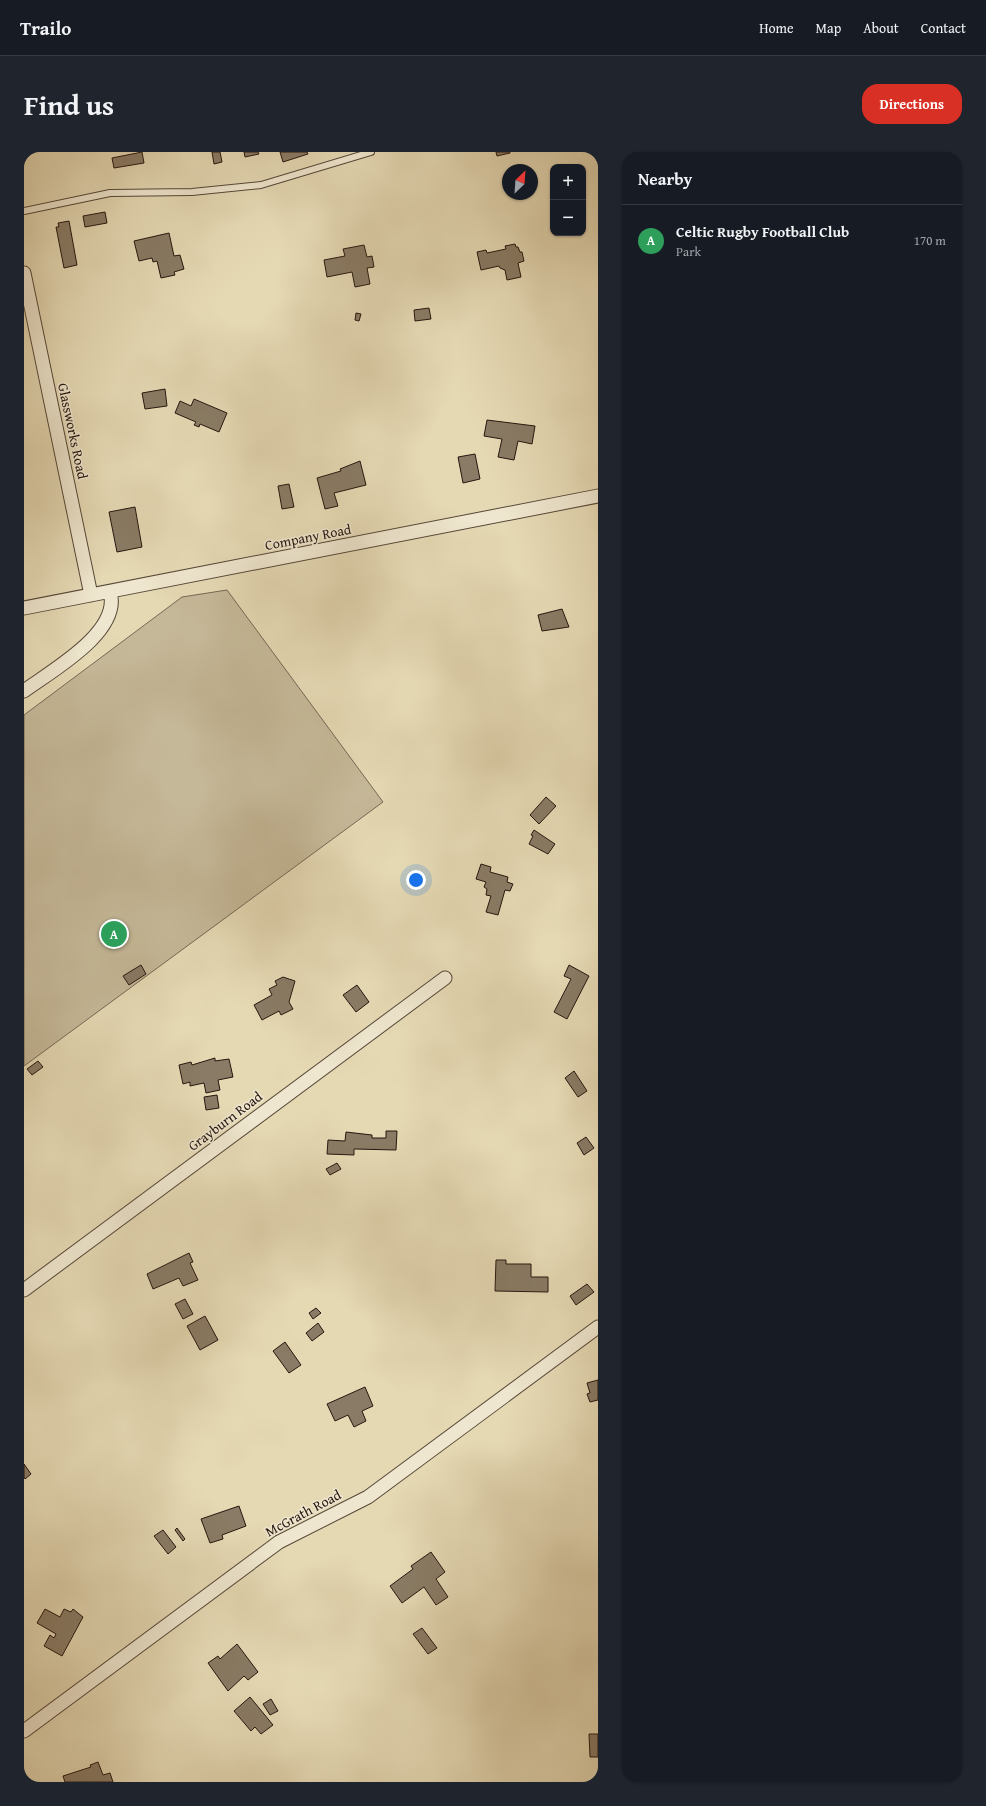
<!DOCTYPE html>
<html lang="en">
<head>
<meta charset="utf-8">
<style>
	:root { --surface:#171b24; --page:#20242c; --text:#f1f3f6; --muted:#9ea1a6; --line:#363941; --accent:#d93025 }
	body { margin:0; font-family:"Gentium Book Plus",serif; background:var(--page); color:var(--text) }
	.controls { position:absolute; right:12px; top:12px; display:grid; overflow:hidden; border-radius:8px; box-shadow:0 1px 3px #0004 }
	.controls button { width:36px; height:36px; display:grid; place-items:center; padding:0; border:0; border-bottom:1px solid var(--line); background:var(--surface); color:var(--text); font:20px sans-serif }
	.compass { position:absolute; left:478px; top:12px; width:36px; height:36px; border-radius:50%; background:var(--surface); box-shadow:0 1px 3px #0004; rotate:25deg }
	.you { position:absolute; left:392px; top:728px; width:14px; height:14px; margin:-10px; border:3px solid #fff; border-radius:50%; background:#1a73e8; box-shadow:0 0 0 6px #1a73e833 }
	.badge { display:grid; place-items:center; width:26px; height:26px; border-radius:50%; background:var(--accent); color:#fff; font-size:13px; font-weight:700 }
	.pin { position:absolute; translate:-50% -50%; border:2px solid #fff; box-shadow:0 1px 4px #0006 }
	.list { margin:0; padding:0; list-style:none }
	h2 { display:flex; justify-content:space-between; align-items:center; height:52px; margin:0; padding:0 16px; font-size:17px }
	h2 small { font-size:13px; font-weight:400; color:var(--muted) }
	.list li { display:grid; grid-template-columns:26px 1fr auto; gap:12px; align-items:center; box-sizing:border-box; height:72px; padding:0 16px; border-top:1px solid var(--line) }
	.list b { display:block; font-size:15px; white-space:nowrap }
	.list p { margin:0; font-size:13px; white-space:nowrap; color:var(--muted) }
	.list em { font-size:13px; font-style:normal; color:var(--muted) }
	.map { position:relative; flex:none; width:574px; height:1630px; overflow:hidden; border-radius:16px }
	header { display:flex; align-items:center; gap:24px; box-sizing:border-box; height:56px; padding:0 20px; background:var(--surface); border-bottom:1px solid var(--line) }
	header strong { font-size:19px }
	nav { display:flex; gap:22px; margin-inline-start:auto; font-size:14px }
	.intro { display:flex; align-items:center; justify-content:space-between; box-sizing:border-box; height:96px; padding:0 24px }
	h1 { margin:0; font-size:28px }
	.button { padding:10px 18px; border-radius:16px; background:var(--accent); color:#fff; font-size:14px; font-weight:700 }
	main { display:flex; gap:24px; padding:0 24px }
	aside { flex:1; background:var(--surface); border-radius:16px; box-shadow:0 1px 3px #0004 }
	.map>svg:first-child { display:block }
	.green { fill:#c5b898; stroke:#766754 }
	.building { fill:#897b65; stroke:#26160f }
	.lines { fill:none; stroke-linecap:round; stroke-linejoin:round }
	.lane-casing { stroke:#564738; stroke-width:8 }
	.street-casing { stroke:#564738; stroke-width:15 }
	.lane { stroke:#eee6ce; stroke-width:6 }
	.street { stroke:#eee6ce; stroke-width:13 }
	.labels { text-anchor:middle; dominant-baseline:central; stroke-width:3; stroke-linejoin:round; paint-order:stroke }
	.street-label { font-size:14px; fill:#26160f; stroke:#eee6ce }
</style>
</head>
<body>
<header>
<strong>Trailo</strong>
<nav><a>Home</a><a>Map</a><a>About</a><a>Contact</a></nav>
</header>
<div class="intro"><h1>Find us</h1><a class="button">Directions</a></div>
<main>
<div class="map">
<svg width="574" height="1630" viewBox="0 0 574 1630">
	<rect width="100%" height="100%" fill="#e5d9b4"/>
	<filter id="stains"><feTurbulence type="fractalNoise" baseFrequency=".005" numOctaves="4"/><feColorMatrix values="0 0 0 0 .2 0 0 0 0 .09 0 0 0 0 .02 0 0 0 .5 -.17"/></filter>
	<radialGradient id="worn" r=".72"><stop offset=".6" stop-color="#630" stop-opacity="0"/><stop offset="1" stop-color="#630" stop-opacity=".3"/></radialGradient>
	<path class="green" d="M203 438 359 650 0 914V563L158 445Z"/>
	<path class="building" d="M118 0 120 11 90 16 88 6Z
		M188 0H196L198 10 190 12Z
		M220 0H234L235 2 221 5Z
		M256 0H283L284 2 259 10Z
		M472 0H486V1L473 4Z
		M81 60 83 71 61 75 59 64Z
		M45 69 53 113 40 116 32 75H35L34 71Z
		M145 81 150 104 156 103 160 117 150 120 151 123 137 126 133 109 129 110 128 106 115 109 110 89Z
		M491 92 492 95H494L496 100H498L500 109 494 111 497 125 483 128 481 118 476 116 475 114 457 118 453 100 462 98 463 101 482 97 481 94Z
		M340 93 343 105 348 104 350 115 343 116 346 132 331 135 328 120 303 125 300 108 321 104 319 97Z
		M405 156 407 167 391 169 390 158Z
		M332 161 337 162 335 169 331 168Z
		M141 237 143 254 121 257 118 241Z
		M170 247 203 261 195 280 176 272 175 275 170 273 172 270 151 261 156 249 167 254Z
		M463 268 511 274 508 292 494 289 490 308 474 305 478 287 460 284Z
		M451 302 456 327 439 331 434 305Z
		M336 309 342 333 310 341 314 354 301 357 293 326 317 319 316 317Z
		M265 332 270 355 258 357 254 334Z
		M111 355 118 395 93 400 85 360Z
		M538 457 545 475 518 479 514 463Z
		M522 645 532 654 515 672 506 663Z
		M510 678 531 692 524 702 505 692 509 684 507 683Z
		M457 712 467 715 466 720 484 725 483 730 489 732 486 739 481 738 474 763 462 760 467 744 462 743 463 737 460 735 462 730 452 727Z
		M117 813 122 822 105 833 99 824Z
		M545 813 565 824 543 867 530 860 547 827 540 824Z
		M259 825 271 829 265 850 269 857 257 863 255 859 238 868 230 853 248 843 245 837 253 833 251 829Z
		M333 833 345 850 332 860 319 843Z
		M191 906V909L205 907 209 925 194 928 196 938 182 941 180 931 166 934V930L159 932 155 913 167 910 168 913Z
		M14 909 19 915 8 923 3 917Z
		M550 919 563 939 554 945 541 926Z
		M193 943 195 956 182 958 180 945Z
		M362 979H373L372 998 330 997V1003L303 1002 304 988 321 989 322 980 348 983V986H362Z
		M562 985 570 996 560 1003 553 991Z
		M313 1011 317 1017 306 1023 302 1017Z
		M165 1101 169 1110 166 1111 174 1128 159 1134 155 1126 129 1137 123 1122Z
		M472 1108H482V1112H507V1125H524V1140L471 1139Z
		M563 1132 570 1140 552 1153 546 1144Z
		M161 1147 169 1162 159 1167 151 1152Z
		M292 1156 297 1161 289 1167 285 1161Z
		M181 1164 194 1188 176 1198 163 1174Z
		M294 1171 300 1180 288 1189 282 1181Z
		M261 1190 277 1213 265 1221 249 1199Z
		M574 1228V1248L566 1250 563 1242 566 1241 563 1231Z
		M341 1235 349 1254 338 1259 342 1269 330 1275 324 1263 311 1269 303 1252Z
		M0 1312 7 1322 1 1327 0 1325Z
		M215 1354 222 1374 198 1383 199 1387 186 1391 177 1367Z
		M153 1376 161 1387 159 1389 151 1378Z
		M139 1378 152 1395 144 1402 130 1384Z
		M407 1400 421 1420 412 1427 424 1445 412 1453 400 1435 378 1451 366 1434 389 1417 387 1414Z
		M21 1457 36 1465 40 1457 47 1460 49 1457 59 1465 38 1504 20 1494 26 1483 30 1486 32 1482 13 1471Z
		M398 1476 413 1496 404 1502 389 1482Z
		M213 1492 234 1520 224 1528 220 1524 204 1539 184 1511 194 1504 196 1507Z
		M226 1545 249 1573 237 1582 231 1575 227 1579 210 1559Z
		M247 1547 254 1559 246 1563 239 1552Z
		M565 1582H574V1605H566Z
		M74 1610 79 1623 86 1621 89 1630H41L39 1624 67 1615 66 1613Z"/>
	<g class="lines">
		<g class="lane-casing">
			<path id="lane" d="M0 59 86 41 168 40 237 33 347 0"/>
		</g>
		<g class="street-casing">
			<path id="street" d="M0 121 67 443
				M0 456 574 344
				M0 539C27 519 98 480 86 440
				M0 1138 421 826
				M0 1579 255 1390 344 1345 574 1175"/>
		</g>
		<use href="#lane" class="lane"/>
		<use href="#street" class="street"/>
	</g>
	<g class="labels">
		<g class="street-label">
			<text transform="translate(49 279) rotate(78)">Glassworks Road</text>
			<text transform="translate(284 385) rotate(-11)">Company Road</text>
			<text transform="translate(201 969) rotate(-37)">Grayburn Road</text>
			<text transform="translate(279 1361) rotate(-28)">McGrath Road</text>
		</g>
	</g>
	<rect width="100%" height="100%" filter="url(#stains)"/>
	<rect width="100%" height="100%" fill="url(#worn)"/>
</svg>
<div class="controls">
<button>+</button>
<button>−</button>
</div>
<svg class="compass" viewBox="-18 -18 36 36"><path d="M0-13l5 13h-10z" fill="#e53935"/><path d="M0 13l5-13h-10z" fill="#9ea1a6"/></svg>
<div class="you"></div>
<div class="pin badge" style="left:90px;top:782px;background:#2e9e5b">A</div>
</div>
<aside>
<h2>Nearby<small></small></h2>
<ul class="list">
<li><span class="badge" style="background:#2e9e5b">A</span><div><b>Celtic Rugby Football Club</b><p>Park</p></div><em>170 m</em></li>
</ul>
</aside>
</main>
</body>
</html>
